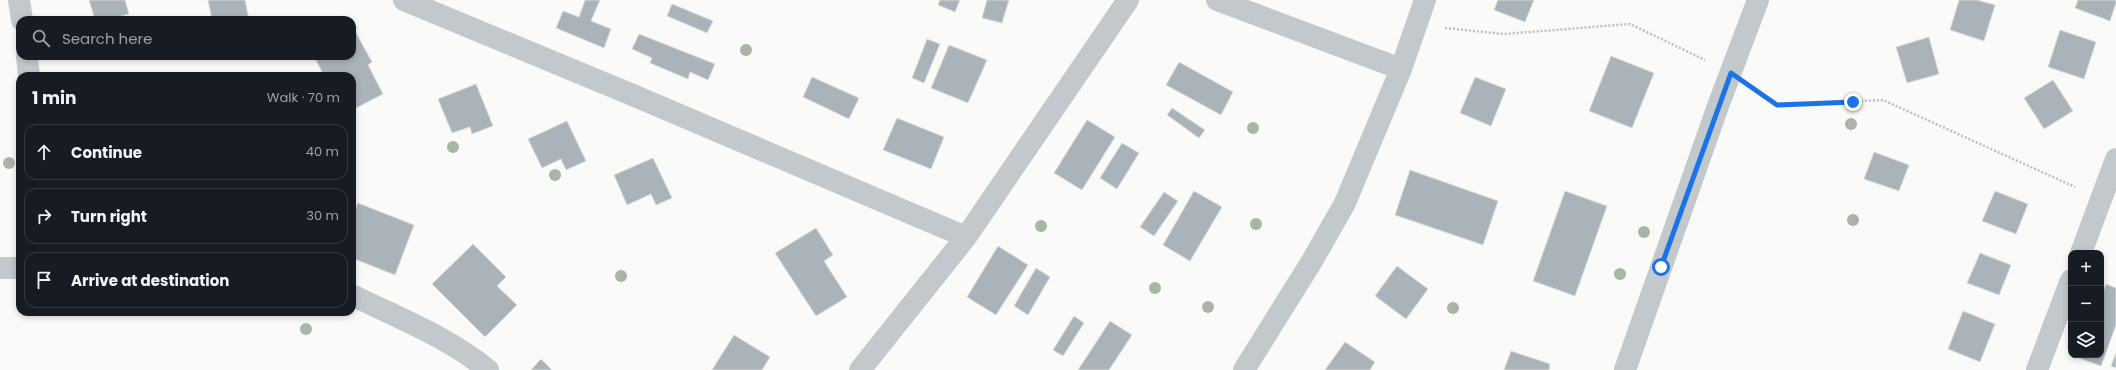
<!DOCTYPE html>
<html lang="en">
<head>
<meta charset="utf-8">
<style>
	:root { --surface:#171b24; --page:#20242c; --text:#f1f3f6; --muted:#9ea1a6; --line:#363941 }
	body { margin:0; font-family:Poppins,sans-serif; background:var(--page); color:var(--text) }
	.controls { position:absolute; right:12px; bottom:12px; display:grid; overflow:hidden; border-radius:8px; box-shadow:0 2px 6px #0003 }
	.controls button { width:36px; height:36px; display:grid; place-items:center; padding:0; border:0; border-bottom:1px solid var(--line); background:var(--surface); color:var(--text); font:20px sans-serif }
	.stop { position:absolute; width:12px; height:12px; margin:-9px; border:3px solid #1a73e8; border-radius:50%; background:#fff }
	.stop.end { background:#1a73e8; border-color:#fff; box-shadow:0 1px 4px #0008 }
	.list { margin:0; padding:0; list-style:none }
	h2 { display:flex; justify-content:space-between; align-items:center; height:52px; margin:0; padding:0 16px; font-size:17px }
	h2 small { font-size:13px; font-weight:400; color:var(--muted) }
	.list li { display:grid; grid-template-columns:26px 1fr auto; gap:12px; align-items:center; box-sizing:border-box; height:56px; margin:0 8px 8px; padding:0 8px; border:1px solid var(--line); border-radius:12px }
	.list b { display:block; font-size:15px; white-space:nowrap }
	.list em { font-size:13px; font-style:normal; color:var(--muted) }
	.icon { flex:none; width:22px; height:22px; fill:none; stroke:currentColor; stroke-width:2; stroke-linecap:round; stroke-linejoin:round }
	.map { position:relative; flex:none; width:2116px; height:370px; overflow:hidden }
	.search { position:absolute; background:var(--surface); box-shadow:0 2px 6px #0003; left:16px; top:16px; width:340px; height:44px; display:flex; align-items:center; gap:10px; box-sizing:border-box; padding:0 14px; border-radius:12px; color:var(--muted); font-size:15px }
	.panel { position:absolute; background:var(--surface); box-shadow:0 2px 6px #0003; left:16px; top:72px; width:340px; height:244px; border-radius:12px }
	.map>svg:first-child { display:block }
	.building { fill:#aab3b9; stroke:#dcdcda }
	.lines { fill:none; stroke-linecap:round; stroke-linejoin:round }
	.path { stroke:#bbbfc2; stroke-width:2.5; stroke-dasharray:2 2; stroke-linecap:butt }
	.minor { stroke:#c3c8cc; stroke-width:22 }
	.tree { fill:#aab4a7 }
	.route { stroke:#1a73e8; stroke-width:5 }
</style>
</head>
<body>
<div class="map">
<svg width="2116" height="370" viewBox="0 0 2116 370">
	<rect width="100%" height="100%" fill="#fafaf8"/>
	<path class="building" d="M89 0H125L129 14 106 20H95Z
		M208 0H245L249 20H212Z
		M585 0H600L591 21 611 29 604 48 556 28 563 11 579 17Z
		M940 0H960L955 12 938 5Z
		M987 0H1009L1002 23 982 18Z
		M1498 0H1534L1525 22 1494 10Z
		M1959 0H1977L1995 5 1984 41 1950 30Z
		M2078 0H2116V3L2110 21 2075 8Z
		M672 4 713 21 707 33 667 16Z
		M354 29 372 62 368 65 383 94 352 110V76H324L314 56H352V30Z
		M2060 30 2096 42 2084 79 2048 67Z
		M639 34 715 64 708 80 690 72 688 79 650 63 652 58 632 49Z
		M1929 37 1939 74 1907 83 1896 47Z
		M927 39 940 44 924 83 912 78Z
		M949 45 987 60 968 103 931 88Z
		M1611 56 1654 73 1632 128 1589 111Z
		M1179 62 1233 92 1221 115 1166 85Z
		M135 73 136 76H124Z
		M812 77 859 98 849 119 803 97Z
		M1475 77 1506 89 1491 126 1460 113Z
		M2053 80 2073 111 2044 129 2024 98Z
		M476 84 493 126 472 134 470 127 452 133 438 99Z
		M1172 108 1205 130 1199 138 1167 115Z
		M897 118 944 137 931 169 883 150Z
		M1087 120 1115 137 1082 190 1054 173Z
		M567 121 586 161 566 170 561 159 542 168 528 139Z
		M1122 143 1139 153 1117 189 1100 178Z
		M1874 152 1909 165 1899 191 1864 179Z
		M653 158 672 198 656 205 651 194 627 205 614 175Z
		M1410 170 1498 201 1483 245 1395 215Z
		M1194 191 1222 207 1190 261 1163 245Z
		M1565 191 1607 206 1575 296 1533 281Z
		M1995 191 2028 204 2016 234 1982 221Z
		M1164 192 1178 201 1154 236 1140 227Z
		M358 203 414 225 395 275 352 258V218Z
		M816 228 833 255 824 261 847 297 816 316 775 253Z
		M473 244 506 277 497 286 517 305 485 337 432 284Z
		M998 246 1028 265 996 315 967 297Z
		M1980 253 2011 265 1999 295 1967 283Z
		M1397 266 1428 289 1406 319 1375 296Z
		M1036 268 1050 277 1028 315 1014 306Z
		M2106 284 2116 288V325L2101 366 2079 358 2080 355H2101V298Z
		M1963 311 1995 324 1980 362 1948 349Z
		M1074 316 1084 323 1063 356 1053 350Z
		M1110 321 1132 335 1109 370H1078Z
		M734 335 770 357 762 370H712Z
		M1345 342 1375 362 1370 370H1325Z
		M1511 351 1550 364 1549 370H1504Z
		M2116 353V368L2111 366Z
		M541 359 552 370H531Z"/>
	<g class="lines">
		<path class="path" d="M1445 28 1504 34 1630 24 1705 60
			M1754 89 1777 105 1883 100 2075 187"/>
		<path class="minor" d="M19 0 22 20
			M404 0 635 96 966 237
			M1217 0 1401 69 1425 0
			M27 56 29 76
			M2081 253 2116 159
			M0 268H20
			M352 295C398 318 448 337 488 370
			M860 370 966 237 1128 0
			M1244 370 1312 261 1345 203 1401 69
			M1625 370 1718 106 1758 0
			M2037 370 2071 280"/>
	</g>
	<g class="tree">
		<circle cx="746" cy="50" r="6"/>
		<circle cx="1851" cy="124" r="6"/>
		<circle cx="1253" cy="128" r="6"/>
		<circle cx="453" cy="147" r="6"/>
		<circle cx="9" cy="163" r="6"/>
		<circle cx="555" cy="175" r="6"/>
		<circle cx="1853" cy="220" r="6"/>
		<circle cx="1256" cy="224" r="6"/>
		<circle cx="1041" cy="226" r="6"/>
		<circle cx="1644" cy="232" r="6"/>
		<circle cx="1620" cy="274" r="6"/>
		<circle cx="621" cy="276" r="6"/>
		<circle cx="1155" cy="288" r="6"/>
		<circle cx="1208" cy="307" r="6"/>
		<circle cx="1453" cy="308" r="6"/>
		<circle cx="306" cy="329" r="6"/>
	</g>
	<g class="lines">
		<path class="route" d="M1661 267 1731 73 1777 105 1853 102"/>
	</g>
</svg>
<div class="controls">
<button>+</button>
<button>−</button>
<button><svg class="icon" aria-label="layers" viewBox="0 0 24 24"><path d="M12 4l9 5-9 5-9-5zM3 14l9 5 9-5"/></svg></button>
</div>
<div class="stop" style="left:1661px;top:267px"></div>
<div class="stop end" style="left:1853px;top:102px"></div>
<div class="search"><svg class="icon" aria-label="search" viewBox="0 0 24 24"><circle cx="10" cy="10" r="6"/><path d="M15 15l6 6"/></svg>Search here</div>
<section class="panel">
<h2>1 min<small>Walk · 70 m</small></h2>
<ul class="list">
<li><svg class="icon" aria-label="ahead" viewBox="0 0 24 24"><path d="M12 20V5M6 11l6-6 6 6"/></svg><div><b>Continue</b></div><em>40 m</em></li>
<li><svg class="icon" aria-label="right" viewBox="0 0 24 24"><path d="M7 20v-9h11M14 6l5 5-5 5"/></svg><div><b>Turn right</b></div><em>30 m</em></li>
<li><svg class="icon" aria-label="arrive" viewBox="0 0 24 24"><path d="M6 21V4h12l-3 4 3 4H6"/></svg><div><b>Arrive at destination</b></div></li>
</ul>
</section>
</div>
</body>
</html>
